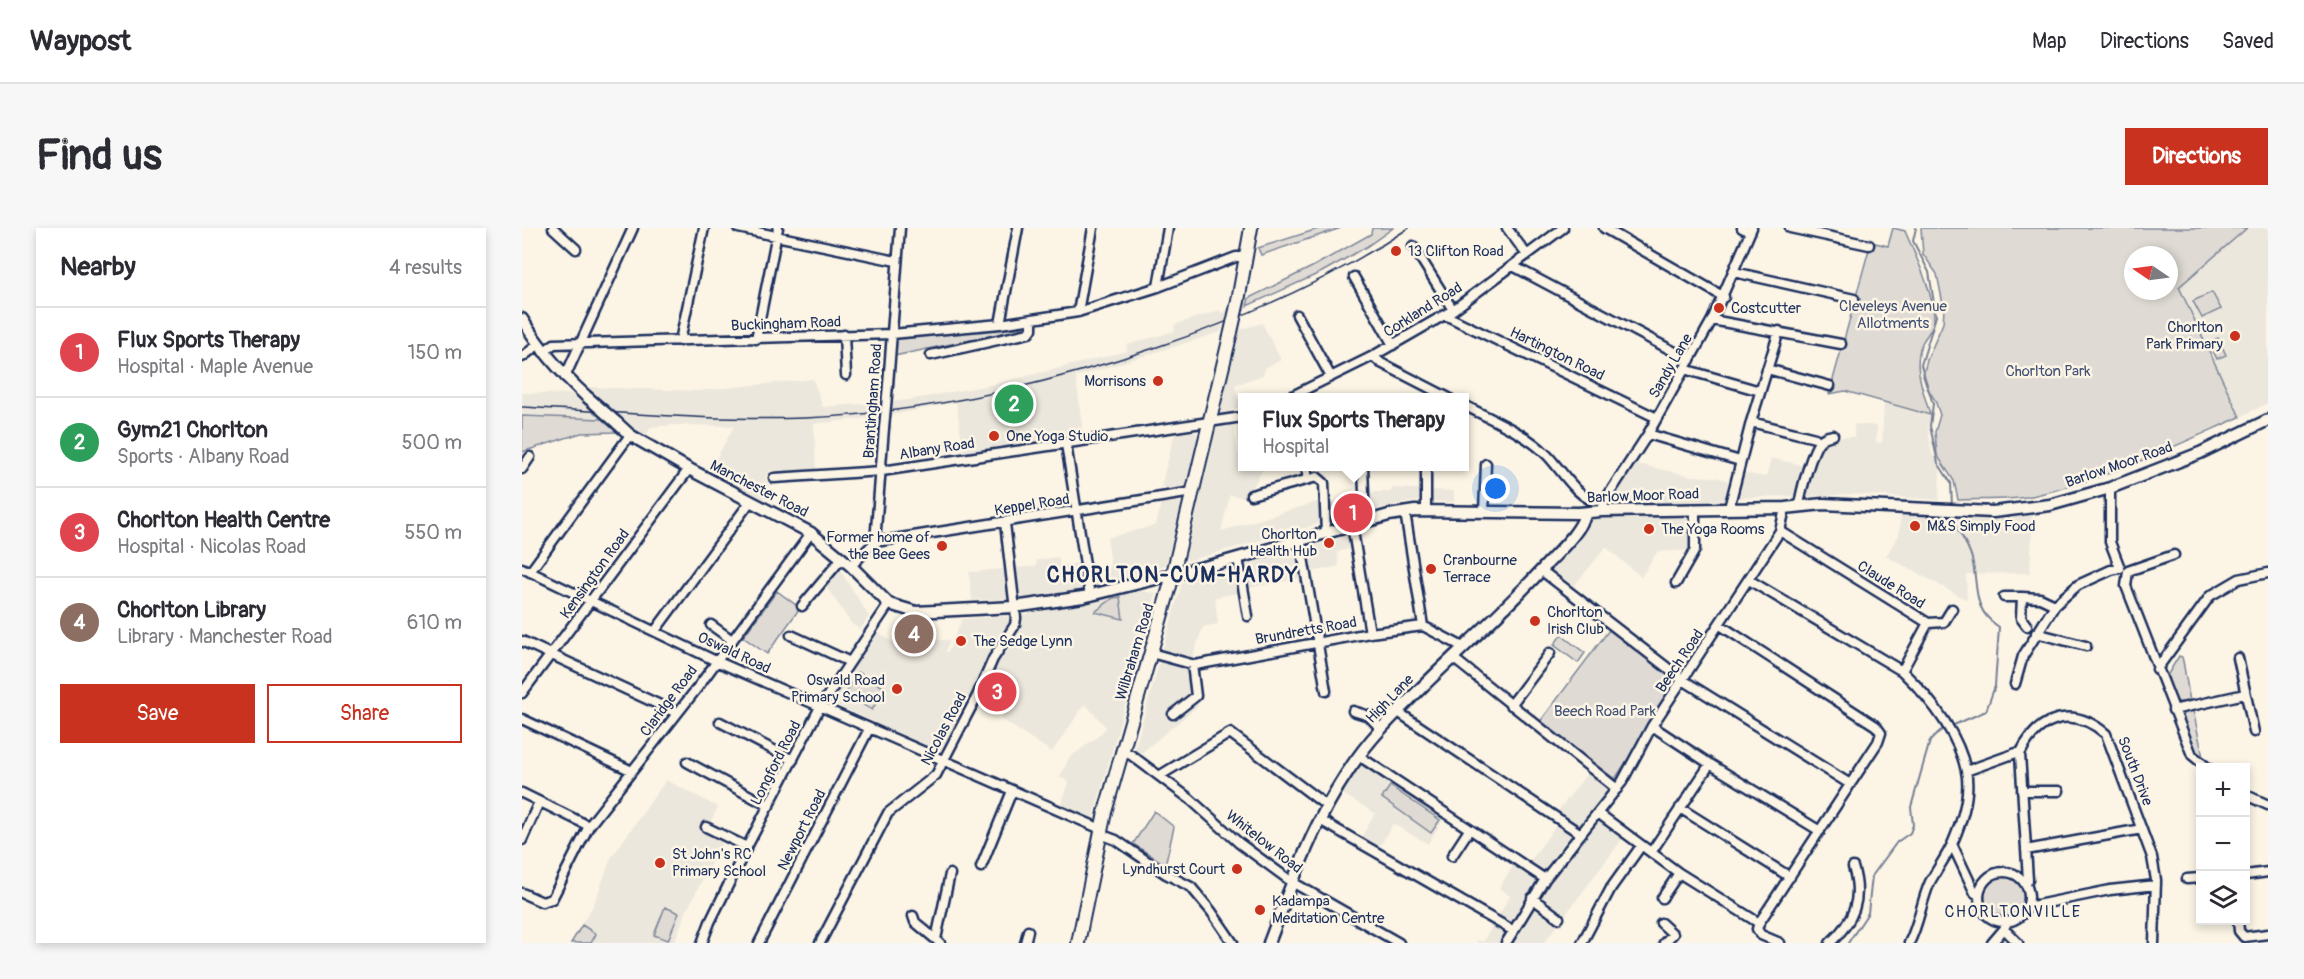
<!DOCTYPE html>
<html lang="en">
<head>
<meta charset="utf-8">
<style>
	:root { --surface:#fff; --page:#f7f7f7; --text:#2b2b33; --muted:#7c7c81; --line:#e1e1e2; --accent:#c8321e }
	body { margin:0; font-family:Pangolin,sans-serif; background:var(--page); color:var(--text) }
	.controls { position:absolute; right:18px; bottom:18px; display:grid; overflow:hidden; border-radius:0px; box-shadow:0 3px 9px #0003 }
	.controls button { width:54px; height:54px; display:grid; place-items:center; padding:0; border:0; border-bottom:2px solid var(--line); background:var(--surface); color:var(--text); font:30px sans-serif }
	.compass { position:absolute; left:1602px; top:18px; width:54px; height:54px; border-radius:50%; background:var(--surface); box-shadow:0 3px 9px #0003; rotate:283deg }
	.you { position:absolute; left:974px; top:261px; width:21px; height:21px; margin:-15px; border:4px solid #fff; border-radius:50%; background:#1a73e8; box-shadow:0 0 0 9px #1a73e833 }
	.badge { display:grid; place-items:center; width:39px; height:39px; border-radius:50%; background:var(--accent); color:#fff; font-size:20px; font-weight:700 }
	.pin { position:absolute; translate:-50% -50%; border:3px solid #fff; box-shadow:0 2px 6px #0006 }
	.popup { position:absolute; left:716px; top:165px; width:231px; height:78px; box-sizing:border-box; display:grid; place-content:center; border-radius:0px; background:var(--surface); filter:drop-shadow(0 2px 4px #0005); font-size:20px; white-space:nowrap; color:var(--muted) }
	.popup b { font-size:22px; color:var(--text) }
	.popup::after { content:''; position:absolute; left:50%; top:100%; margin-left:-12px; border:12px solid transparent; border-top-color:var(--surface) }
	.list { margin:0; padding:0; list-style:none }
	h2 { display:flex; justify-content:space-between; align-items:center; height:78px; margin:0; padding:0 24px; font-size:26px }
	h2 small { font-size:20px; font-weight:400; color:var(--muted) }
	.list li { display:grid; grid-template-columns:39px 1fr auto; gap:18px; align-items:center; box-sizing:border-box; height:90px; padding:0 24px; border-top:2px solid var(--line) }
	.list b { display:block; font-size:22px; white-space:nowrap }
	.list p { margin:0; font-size:20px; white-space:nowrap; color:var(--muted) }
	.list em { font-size:20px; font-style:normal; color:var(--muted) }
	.actions { display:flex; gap:12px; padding:18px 24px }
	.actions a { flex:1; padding:14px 0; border:2px solid var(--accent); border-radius:0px; text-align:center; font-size:21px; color:var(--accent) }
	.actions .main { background:var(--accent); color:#fff }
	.icon { flex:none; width:33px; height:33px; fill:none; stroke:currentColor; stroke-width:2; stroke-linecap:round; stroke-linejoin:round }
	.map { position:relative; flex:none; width:1746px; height:715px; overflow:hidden; border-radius:0px }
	header { display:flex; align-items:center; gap:36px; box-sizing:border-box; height:84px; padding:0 30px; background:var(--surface); border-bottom:2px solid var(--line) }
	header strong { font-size:28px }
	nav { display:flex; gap:33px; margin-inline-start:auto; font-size:21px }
	.intro { display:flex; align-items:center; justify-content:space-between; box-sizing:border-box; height:144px; padding:0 36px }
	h1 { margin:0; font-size:42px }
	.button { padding:15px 27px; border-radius:0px; background:var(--accent); color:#fff; font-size:21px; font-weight:700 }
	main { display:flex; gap:36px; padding:0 36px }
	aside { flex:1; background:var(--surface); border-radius:0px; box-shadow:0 3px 9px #0003 }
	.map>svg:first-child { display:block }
	.built { fill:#ece7dc }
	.green { fill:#dfdbd4; stroke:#7d8599; stroke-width:1.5; fill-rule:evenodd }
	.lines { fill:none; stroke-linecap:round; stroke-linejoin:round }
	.stream { stroke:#767f94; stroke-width:2 }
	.minor-casing { stroke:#1b2f5e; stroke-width:13 }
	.major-casing { stroke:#1b2f5e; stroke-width:15 }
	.highway-casing { stroke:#1b2f5e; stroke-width:16 }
	.minor { stroke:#fcf5e5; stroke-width:8 }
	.major { stroke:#fcf5e5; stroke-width:10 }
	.highway { stroke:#fcf5e5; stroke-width:12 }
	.tram { stroke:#1b2f5e; stroke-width:1.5 }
	.minor-bridge-casing { stroke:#1b2f5e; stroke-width:13; stroke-linecap:butt }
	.major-bridge-casing { stroke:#1b2f5e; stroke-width:15; stroke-linecap:butt }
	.highway-bridge-casing { stroke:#1b2f5e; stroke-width:16; stroke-linecap:butt }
	.minor-bridge { stroke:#fcf5e5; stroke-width:8 }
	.major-bridge { stroke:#fcf5e5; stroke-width:10 }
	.highway-bridge { stroke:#fcf5e5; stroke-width:12 }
	.poi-dot { fill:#c8321e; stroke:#fcf5e5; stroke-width:2 }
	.labels { text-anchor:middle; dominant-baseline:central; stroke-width:5; stroke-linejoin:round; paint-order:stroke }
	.poi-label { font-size:15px; fill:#1b2f5e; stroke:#fcf5e5; text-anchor:start }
	.park-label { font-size:15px; fill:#425176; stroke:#fcf5e5 }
	.street-label { font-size:15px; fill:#1b2f5e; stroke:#fcf5e5 }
	.neighbourhood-label { font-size:16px; letter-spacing:1.5px; fill:#1b2f5e; stroke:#fcf5e5 }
	.district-label { font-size:21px; font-weight:bold; letter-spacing:1.5px; fill:#1b2f5e; stroke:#fcf5e5 }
</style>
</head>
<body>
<header>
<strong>Waypost</strong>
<nav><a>Map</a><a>Directions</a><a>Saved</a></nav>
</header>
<div class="intro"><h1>Find us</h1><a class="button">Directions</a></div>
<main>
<aside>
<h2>Nearby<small>4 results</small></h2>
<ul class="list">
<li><span class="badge" style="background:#e0444e">1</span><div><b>Flux Sports Therapy</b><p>Hospital · Maple Avenue</p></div><em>150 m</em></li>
<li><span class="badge" style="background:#2e9e5b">2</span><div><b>Gym21 Chorlton</b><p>Sports · Albany Road</p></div><em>500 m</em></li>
<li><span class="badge" style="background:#e0444e">3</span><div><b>Chorlton Health Centre</b><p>Hospital · Nicolas Road</p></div><em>550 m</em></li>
<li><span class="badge" style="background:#8d6e63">4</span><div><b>Chorlton Library</b><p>Library · Manchester Road</p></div><em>610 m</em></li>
</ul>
<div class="actions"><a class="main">Save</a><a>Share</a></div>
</aside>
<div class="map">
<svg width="1746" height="715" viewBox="0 0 1746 715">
	<rect width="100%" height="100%" fill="#fcf5e5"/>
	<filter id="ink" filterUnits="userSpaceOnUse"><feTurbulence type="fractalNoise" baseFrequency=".0167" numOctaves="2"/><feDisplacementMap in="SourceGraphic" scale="12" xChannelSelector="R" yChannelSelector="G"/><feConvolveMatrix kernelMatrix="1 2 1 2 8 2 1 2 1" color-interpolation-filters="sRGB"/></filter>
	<g filter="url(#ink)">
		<path class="built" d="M1725 0H1746V175L1718 189 1657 59Z
			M698 82 699 85 706 82 699 104 554 149 561 205 440 225 441 220 434 174 371 187 292 196 294 242 257 245 253 242 248 243 243 249 247 259 241 271 187 244 212 198 152 197 129 199 124 208 107 200 99 192 0 188V165L51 166 67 159 175 163 291 151 301 179 386 172 473 156 605 123 604 117 653 103 652 97Z
			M740 95 759 132 744 139 741 147 713 157 718 179 709 183 716 226 720 228V238L742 239 725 270 708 267 699 303 795 274 849 273 850 264H869L870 260 932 263V274L897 273 871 277 817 290 666 333 663 330 688 230 716 102Z
			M1362 174 1408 187 1406 202 1410 227 1413 228 1418 237 1417 272 1329 266 1280 269 1296 222 1305 210 1332 209V196L1355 198 1354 214 1360 215Z
			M674 204 675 212 644 337 573 359 498 371 450 372 447 344 514 338 515 332 536 329 538 338 556 335 560 355 587 349 588 330 585 310 634 297 643 259 639 258 653 205Z
			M1249 230 1283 238 1275 268 1215 270 1221 245 1244 249Z
			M1111 235 1169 248 1194 249 1206 253 1202 272 1167 274V322L1135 324 1119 349 1084 319 1052 358 1025 339 1090 272Z
			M1379 285 1461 289 1511 285 1508 345 1444 346 1445 372 1364 328 1377 307Z
			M825 308 827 321 815 324 817 338 790 344V348L726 360 717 365 693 369 696 396 681 399 670 431 676 478 618 526 613 520 660 354Z
			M318 342 347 388 338 402 329 395 303 357Z
			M618 363 634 365 571 591 539 577 547 554 538 549 547 530 579 506 584 499 563 476 530 524 479 491 499 458 460 441 447 470 418 524 308 474 356 404 376 418 383 409 395 422 409 412H428L423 423 426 424 440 391 505 386Z
			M839 534 923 588 906 616 871 596 858 618 840 608 853 585 819 565Z
			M1067 543 1087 561 1070 584 1102 609 1022 715H955L956 712 961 714 988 668 977 660 996 630 1006 636 1041 588 1036 583Z
			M144 552 196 579 183 605 200 614 163 686 152 715H48L72 676 89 630Z"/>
		<path class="green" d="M799 0H819L739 27 736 20Z
			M850 0H871L844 19 800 44 725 78 727 70 790 39 849 6Z
			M1371 0 1383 3C1393 27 1412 65 1412 91 1412 101 1404 107 1400 115 1390 139 1402 164 1408 187L1323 163 1307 166 1349 14 1366 18Z
			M1399 0H1725L1657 59 1718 189C1653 218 1588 250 1518 266 1492 273 1463 271 1436 272L1432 253 1415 227 1413 204 1418 187 1413 172 1405 160 1401 148 1405 132 1421 95 1422 81 1415 46 1401 26ZM1611 27H1647V63H1611Z
			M1690 64 1699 81 1680 90 1671 73Z
			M505 99V100L372 128 373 110Z
			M1696 110 1704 127 1695 131 1687 114Z
			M0 188 80 191 94 204 59 205 0 224Z
			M255 363 278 380 245 426 221 409Z
			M598 369 601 391 573 384 591 370Z
			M1087 402 1157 452 1093 551 1017 495Z
			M1039 407 1063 425 1056 435 1032 417Z
			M1657 428 1660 429 1661 433 1668 473 1657 474 1654 472 1647 458 1646 446Z
			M336 444 363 460 350 482 323 466Z
			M1668 481 1671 482 1681 529 1679 530C1670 523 1657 495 1662 484Z
			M868 558 918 592 909 605 860 570Z
			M632 583 652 599 644 634 641 635 611 616Z
			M1461 669a21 21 0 1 1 42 0a21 21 0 1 1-42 0Z
			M143 679 157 685 146 712 132 707Z
			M60 697 74 706 69 715H49Z"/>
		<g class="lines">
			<path class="stream" d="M1394 0 1391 13 1407 44 1414 88 1399 137 1411 176 1408 198 1416 235 1429 255 1430 278
				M1326 715 1346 685 1350 648 1375 614 1388 605 1391 597 1389 579 1408 513 1418 503 1464 483 1473 458 1477 399C1449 381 1457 359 1450 331 1447 318 1437 304 1430 292V286"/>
			<g class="minor-casing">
				<path id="minor" d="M31 0 54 21
					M216 0 374 33
					M985 0 1005 27
					M1082 0 1202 69
					M1220 0 1228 4
					M1268 0 1347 17
					M891 18 931 82
					M991 38 1168 132
					M1212 44 1332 71
					M832 49 871 117
					M636 59 646 0
					M556 84 571 0
					M775 87 809 149
					M923 87 1135 190
					M1190 92 1319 116
					M478 96 496 0
					M322 107 324 147
					M234 111 256 0
					M158 113 182 0
					M21 124 32 116 370 106 478 96 556 84 636 59 714 29H725
					M409 127 507 105 510 101V92
					M851 128 859 135 927 170
					M0 129 16 117
					M1162 141 1238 163
					M1245 141 1308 158
					M43 149 111 0
					M366 157 378 0
					M766 170 851 128 931 82 1041 0
					M942 177C970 192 1002 204 1025 227 1038 240 1056 271 1074 273L1085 269
					M1229 194 1293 210
					M1126 206 1218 233
					M544 216 568 368
					M785 238V250
					M841 238 843 294
					M0 241 8 229
					M252 250 360 243 720 189
					M729 267 795 249 802 255 804 305
					M1277 279C1278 266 1290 221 1298 213 1301 209 1306 208 1311 207
					M1207 280 1229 194 1257 103
					M904 283V238
					M1079 283 1085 269 1126 206 1190 92 1230 0
					M883 284 901 398
					M962 284 964 236
					M830 297 848 405
					M1258 303 1406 395 1380 443C1408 470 1436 504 1444 543 1449 566 1440 593 1431 614 1425 628 1415 641 1408 654 1399 674 1397 696 1387 715
					M778 312 804 463
					M353 314 671 264
					M1652 327 1606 343 1604 358 1670 527 1686 540
					M716 330 726 388
					M329 338 353 314 362 200
					M0 340 194 433 579 601
					M1019 342 1161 452 1328 556
					M8 344 108 207
					M1227 352 1380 443
					M1154 355 1173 322V281
					M1482 369H1500
					M280 378 320 330
					M1406 395 1422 394 1430 381
					M189 397 210 412
					M1198 397 1354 498 1359 505 1356 514 1237 695 1235 701 1239 707 1258 715
					M1505 398 1499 390 1500 369 1518 370 1533 377
					M133 403 228 274
					M1514 405 1564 418
					M269 407 328 434
					M0 413 155 485
					M629 425 673 437 848 405 901 398 941 419
					M931 430 1095 561
					M1716 430 1732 504
					M1635 441 1688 368 1717 351 1746 345
					M1493 456 1501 428 1533 377 1556 357 1589 342 1598 340 1588 314V260
					M0 465 167 241
					M989 477 1028 425
					M1651 482 1723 466
					M831 483 847 488 859 501
					M876 484 1059 606
					M651 486 674 468 670 436
					M0 491 110 543
					M198 494 271 532
					M1130 498 1188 536 1298 603
					M599 523 609 527 668 571 717 615 770 654 877 715
					M1498 526 1506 652 1503 656
					M837 528 1023 651
					M165 534 247 578
					M1444 543 1494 525 1498 526C1516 488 1551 477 1584 506L1630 629 1634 652 1632 715
					M637 548 708 505 805 578
					M1500 563H1537
					M0 565 67 598
					M1724 567 1746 577
					M1158 580 1268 649
					M1076 585 1157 645 1237 695
					M798 592 990 702
					M184 599 225 619
					M578 606 594 612 644 646 669 659 689 683 711 715
					M0 612 17 574
					M1430 616 1453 665 1457 667
					M1504 622 1620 601
					M1130 623 1188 536
					M930 628 947 602
					M459 639 490 563
					M1457 669a25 25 0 1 1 50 0a25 25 0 1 1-50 0Z
					M1724 647 1746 644
					M1665 651 1678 650
					M0 665 20 674 30 671 67 598 176 459 289 305
					M1010 670 1037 690
					M1140 670 1157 645
					M1505 679 1588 662 1634 657
					M391 688 393 694 418 715
					M1716 692 1717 703 1722 709 1746 706
					M1139 695 1151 706 1142 715
					M1482 701 1496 715
					M414 711 428 646
					M180 715 188 694 225 619 298 479 367 376
					M237 715 347 501
					M298 715 366 585 414 547 455 468 471 431 493 397 494 390 483 295
					M503 715 506 703
					M984 715 1023 651 1100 554 1130 498 1258 303 1263 280
					M1060 715 1089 660 1119 618
					M1308 715C1332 693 1341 671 1331 639
					M1470 715 1482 701 1485 694"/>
			</g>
			<g class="major-casing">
				<path id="major" d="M0 91C18 121 38 144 64 168
					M95 195 108 207 167 241 289 305 329 338 367 376 394 384 492 379 561 369 702 334 867 287 893 283 1057 285 1079 283 1263 280 1301 276 1471 284 1528 277 1588 260 1678 225 1746 192
					M747 715C775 641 803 562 858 502 911 444 973 394 1026 335 1040 320 1057 305 1064 285"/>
			</g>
			<g class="highway-casing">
				<path id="highway" d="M716 73 729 0
					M556 715 583 584 648 358 709 104"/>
			</g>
			<use href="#minor" class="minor"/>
			<use href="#major" class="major"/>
			<use href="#highway" class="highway"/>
			<path class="tram" d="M0 179C94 184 189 193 283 190 401 185 520 158 632 120 722 90 807 53 887 0"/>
			<g class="minor-bridge-casing">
				<path id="minor-bridge" d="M362 200 366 157"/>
			</g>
			<g class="major-bridge-casing">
				<path id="major-bridge" d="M64 168 95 195"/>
			</g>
			<g class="highway-bridge-casing">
				<path id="highway-bridge" d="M709 104 716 73"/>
			</g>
			<use href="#minor-bridge" class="minor-bridge"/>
			<use href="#major-bridge" class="major-bridge"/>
			<use href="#highway-bridge" class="highway-bridge"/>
		</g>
	</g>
	<g class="poi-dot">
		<circle cx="874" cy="23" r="6"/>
		<circle cx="1197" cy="80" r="6"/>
		<circle cx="1713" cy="108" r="6"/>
		<circle cx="636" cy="153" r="6"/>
		<circle cx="472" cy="208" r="6"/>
		<circle cx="1393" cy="298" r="6"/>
		<circle cx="1127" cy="301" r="6"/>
		<circle cx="807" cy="315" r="6"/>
		<circle cx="420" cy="318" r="6"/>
		<circle cx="909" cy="341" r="6"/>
		<circle cx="1013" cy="393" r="6"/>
		<circle cx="439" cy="413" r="6"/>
		<circle cx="375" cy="461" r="6"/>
		<circle cx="138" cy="635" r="6"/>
		<circle cx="715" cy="641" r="6"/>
		<circle cx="738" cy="682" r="6"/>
	</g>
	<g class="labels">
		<g class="poi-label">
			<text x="886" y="23">13 Clifton Road</text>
			<text x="1209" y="80">Costcutter</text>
			<text x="1701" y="99" text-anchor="end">Chorlton<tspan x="1701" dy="17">Park Primary</tspan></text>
			<text x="624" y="153" text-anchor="end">Morrisons</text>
			<text x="484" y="208">One Yoga Studio</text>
			<text x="1405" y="298">M&amp;S Simply Food</text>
			<text x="1139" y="301">The Yoga Rooms</text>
			<text x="795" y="306" text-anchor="end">Chorlton<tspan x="795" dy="17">Health Hub</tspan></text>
			<text x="408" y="309" text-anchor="end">Former home of<tspan x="408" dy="17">the Bee Gees</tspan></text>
			<text x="921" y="332">Cranbourne<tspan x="921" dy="17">Terrace</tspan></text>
			<text x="1025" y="384">Chorlton<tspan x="1025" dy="17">Irish Club</tspan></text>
			<text x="451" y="413">The Sedge Lynn</text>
			<text x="363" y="452" text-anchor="end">Oswald Road<tspan x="363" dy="17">Primary School</tspan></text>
			<text x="150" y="626">St John's RC<tspan x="150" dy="17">Primary School</tspan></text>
			<text x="703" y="641" text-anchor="end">Lyndhurst Court</text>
			<text x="750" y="673">Kadampa<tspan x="750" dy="17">Meditation Centre</tspan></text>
		</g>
		<g class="park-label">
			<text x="1371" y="78">Cleveleys Avenue<tspan x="1371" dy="17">Allotments</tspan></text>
			<text x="1526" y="143">Chorlton Park</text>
			<text x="1083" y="483">Beech Road Park</text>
		</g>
		<g class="street-label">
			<text transform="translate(901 82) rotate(-32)">Corkland Road</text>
			<text transform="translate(264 96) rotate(-2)">Buckingham Road</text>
			<text transform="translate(1035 126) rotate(26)">Hartington Road</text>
			<text transform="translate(1149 138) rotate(-60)">Sandy Lane</text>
			<text transform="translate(351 173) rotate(-86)">Brantingham Road</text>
			<text transform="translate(415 221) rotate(-9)">Albany Road</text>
			<text transform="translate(1597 237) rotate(-19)">Barlow Moor Road</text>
			<text transform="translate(237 261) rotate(27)">Manchester Road</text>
			<text transform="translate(1121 268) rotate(-2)">Barlow Moor Road</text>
			<text transform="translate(510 277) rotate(-9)">Keppel Road</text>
			<text transform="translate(73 346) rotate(-54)">Kensington Road</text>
			<text transform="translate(1369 357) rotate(32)">Claude Road</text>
			<text transform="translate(784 403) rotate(-10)">Brundretts Road</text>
			<text transform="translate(613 424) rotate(-73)">Wilbraham Road</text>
			<text transform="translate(212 425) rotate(25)">Oswald Road</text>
			<text transform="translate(1158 433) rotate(-56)">Beech Road</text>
			<text transform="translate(868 471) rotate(-46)">High Lane</text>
			<text transform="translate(147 473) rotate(-53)">Claridge Road</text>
			<text transform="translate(422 501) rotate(-62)">Nicolas Road</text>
			<text transform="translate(254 535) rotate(-63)">Longford Road</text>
			<text transform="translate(1613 543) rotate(69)">South Drive</text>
			<text transform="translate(280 602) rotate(-63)">Newport Road</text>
			<text transform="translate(742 614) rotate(38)">Whitelow Road</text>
		</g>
		<g class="neighbourhood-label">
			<text x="1491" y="684">CHORLTONVILLE</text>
		</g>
		<g class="district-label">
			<text x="651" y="347">CHORLTON-CUM-HARDY</text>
		</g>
	</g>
</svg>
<div class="controls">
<button>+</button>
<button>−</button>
<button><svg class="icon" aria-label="layers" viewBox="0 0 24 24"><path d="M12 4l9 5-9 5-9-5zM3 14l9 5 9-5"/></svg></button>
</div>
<svg class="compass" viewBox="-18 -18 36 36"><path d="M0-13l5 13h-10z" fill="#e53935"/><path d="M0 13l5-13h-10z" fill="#7c7c81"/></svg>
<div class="you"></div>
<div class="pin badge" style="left:831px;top:285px;background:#e0444e">1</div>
<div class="popup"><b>Flux Sports Therapy</b>Hospital</div>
<div class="pin badge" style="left:492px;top:176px;background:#2e9e5b">2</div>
<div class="pin badge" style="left:475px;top:464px;background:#e0444e">3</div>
<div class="pin badge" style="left:392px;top:406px;background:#8d6e63">4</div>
</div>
</main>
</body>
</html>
